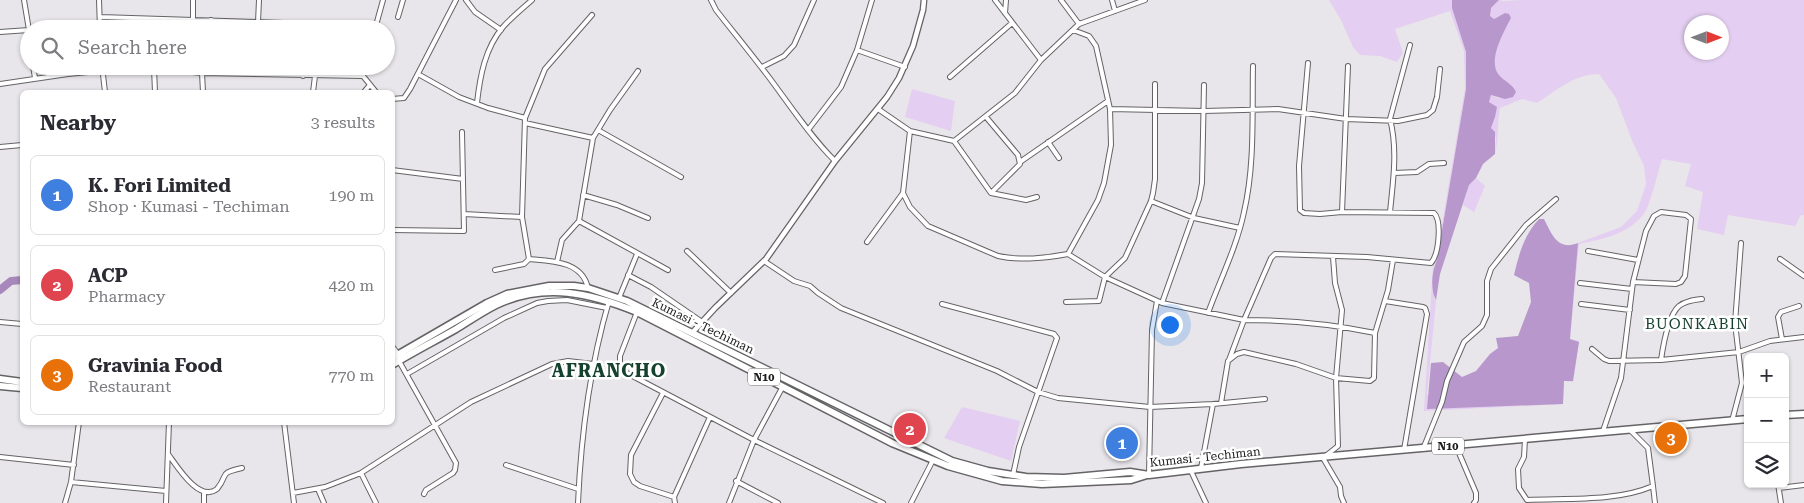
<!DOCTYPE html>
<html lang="en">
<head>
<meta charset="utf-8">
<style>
	:root { --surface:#fff; --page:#f2f2f3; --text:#2b2b33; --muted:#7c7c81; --line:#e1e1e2; --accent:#356c53 }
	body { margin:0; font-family:"Roboto Serif",serif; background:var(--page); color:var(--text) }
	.controls { position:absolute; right:15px; bottom:15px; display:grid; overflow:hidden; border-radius:8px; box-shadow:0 1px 4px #0004 }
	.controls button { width:45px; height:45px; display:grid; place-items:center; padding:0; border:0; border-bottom:1px solid var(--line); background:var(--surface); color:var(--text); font:25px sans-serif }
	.compass { position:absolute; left:1684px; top:15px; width:45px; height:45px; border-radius:50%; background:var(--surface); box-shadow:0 1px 4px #0004; rotate:90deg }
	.you { position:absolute; left:1169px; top:324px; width:18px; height:18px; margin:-12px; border:4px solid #fff; border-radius:50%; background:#1a73e8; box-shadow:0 0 0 8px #1a73e833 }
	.badge { display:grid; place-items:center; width:32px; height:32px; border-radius:50%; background:var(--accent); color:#fff; font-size:16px; font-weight:700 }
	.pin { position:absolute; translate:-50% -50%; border:2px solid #fff; box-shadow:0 1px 5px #0006 }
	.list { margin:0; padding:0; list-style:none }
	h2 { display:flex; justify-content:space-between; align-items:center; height:65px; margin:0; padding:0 20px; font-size:21px }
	h2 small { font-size:16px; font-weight:400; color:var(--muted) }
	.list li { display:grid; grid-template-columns:32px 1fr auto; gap:15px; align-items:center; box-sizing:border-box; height:80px; margin:0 10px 10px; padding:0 10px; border:1px solid var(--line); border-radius:8px }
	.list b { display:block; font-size:19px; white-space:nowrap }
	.list p { margin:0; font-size:16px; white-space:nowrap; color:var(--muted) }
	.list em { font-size:16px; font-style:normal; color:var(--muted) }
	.icon { flex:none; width:28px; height:28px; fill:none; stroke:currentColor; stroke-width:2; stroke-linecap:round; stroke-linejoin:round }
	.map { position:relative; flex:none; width:1804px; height:503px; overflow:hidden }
	.search { position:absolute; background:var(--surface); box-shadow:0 1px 4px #0004; left:20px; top:20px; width:375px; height:55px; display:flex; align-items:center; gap:12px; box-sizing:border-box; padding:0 18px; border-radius:28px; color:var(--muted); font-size:19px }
	.panel { position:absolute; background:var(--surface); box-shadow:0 1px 4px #0004; left:20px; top:90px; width:375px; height:335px; border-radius:8px }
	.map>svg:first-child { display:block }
	.green { fill:#e4cef1; fill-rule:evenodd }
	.forest { fill:#b897cc }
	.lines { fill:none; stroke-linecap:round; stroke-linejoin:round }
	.river { stroke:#a887bb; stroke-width:8 }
	.minor-casing { stroke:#656366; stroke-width:6 }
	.tertiary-casing { stroke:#656366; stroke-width:7 }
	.trunk-casing { stroke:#656366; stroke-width:9 }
	.minor { stroke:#fff; stroke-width:4 }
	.tertiary { stroke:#fff; stroke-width:4.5 }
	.trunk { stroke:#fff; stroke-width:6 }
	.labels { text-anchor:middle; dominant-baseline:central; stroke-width:5; stroke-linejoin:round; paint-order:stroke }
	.shield { fill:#fff; stroke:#616061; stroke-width:1 }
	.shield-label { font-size:11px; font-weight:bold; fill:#1d1c1d }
	.street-label { font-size:12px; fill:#1d1c1d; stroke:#fff }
	.quarter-label { font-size:15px; letter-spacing:1px; fill:#15422f; stroke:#fff }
	.district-label { font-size:18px; font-weight:bold; letter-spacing:1px; fill:#15422f; stroke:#fff }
</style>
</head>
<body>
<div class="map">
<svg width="1804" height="503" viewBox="0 0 1804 503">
	<rect width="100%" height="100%" fill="#e8e6ea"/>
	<path class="green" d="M1329 0H1452V8L1466 52V89L1437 260 1434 265V298L1436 300 1427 395 1564 381H1573L1578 342 1570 339 1578 243 1621 227 1637 211 1646 184 1644 166 1633 143 1616 98 1599 74C1575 74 1557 90 1537 103L1522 99 1500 108C1497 123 1499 138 1495 154L1496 138 1491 128 1495 117 1489 102 1491 95 1498 98 1516 92C1513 84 1505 82 1499 75 1487 61 1504 32 1511 18L1499 16 1494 19 1490 16 1491 8 1499 0 1503 1 1522 0H1804V215H1801L1795 226 1728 215 1724 235 1697 229 1703 192 1685 186 1691 164 1662 159C1658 172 1651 202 1645 212 1630 234 1603 239 1579 244L1570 339 1579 341 1573 382 1564 381 1563 404 1424 411 1433 265 1436 260 1465 88 1464 51 1450 11 1395 29 1403 53 1397 62 1380 56 1360 55 1353 47 1341 20ZM1692 22H1722V52H1692Z
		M912 89 955 101 951 131 905 117Z
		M1476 178 1485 186 1474 212 1463 205 1469 185Z
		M962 407 1020 421 1011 461 944 438Z"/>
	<path class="forest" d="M1452 0H1499L1491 8 1490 16 1494 19 1505 13 1509 14 1511 18C1504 32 1487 61 1499 75 1505 82 1513 84 1516 92L1513 97 1505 99 1491 95 1489 102 1497 107 1495 117 1491 128 1495 132V154L1483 164 1476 178 1469 185 1440 274 1436 300C1430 290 1432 270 1437 260L1466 89V52L1452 8Z
		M1539 219H1544C1552 235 1558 251 1578 243L1570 339 1579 342 1573 381H1564L1563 404 1427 409 1431 363 1443 362 1462 377 1476 371 1490 354 1498 348 1496 338 1518 336 1531 302 1529 283 1514 275C1519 254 1524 235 1539 219Z"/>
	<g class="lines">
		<path class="river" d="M0 290 11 281 22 280"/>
		<g class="minor-casing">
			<path id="minor" d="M24 0 29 30
				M99 0 100 29
				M193 0V20
				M466 0 475 12 501 30
				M711 0 716 10C734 33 753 56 771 80 791 107 811 137 835 161
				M995 0 1041 60
				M1061 0 1079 24
				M1112 0 1115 11
				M1005 13 1006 0
				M100 17 375 26
				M398 17 403 0
				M258 22 259 0
				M210 29 211 20
				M375 29 383 0
				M0 32 29 30
				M857 50 905 67
				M33 66 35 78
				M102 66 105 92
				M303 66V76
				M365 66 363 76 376 92
				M762 67 784 56 794 45 814 0
				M154 68 155 92
				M202 73 203 92
				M418 74 459 97 488 108 525 118
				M950 77 1012 23
				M0 84 68 74 118 69 154 68 202 73 363 76
				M313 92 315 76
				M364 92 369 86
				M392 99 404 98 410 89 456 0
				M477 103C480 76 485 48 503 27 512 17 522 9 532 0
				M878 109 910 131 954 141 1015 93 1041 60 1079 24 1145 0
				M1110 109 1204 111 1278 109 1346 119 1398 121 1427 115 1433 110 1437 97 1440 69
				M986 117 1018 155 1020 164 991 193
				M525 123 593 138
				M598 130 681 177
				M808 130 841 87 857 50 872 0
				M910 131 903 193 910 207 928 226 998 256C1022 261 1045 258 1068 254L1098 200 1104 183 1111 145 1110 109 1096 46 1089 36 1073 30
				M954 141 991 193 1026 200 1037 197
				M1048 142 1059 158
				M0 147 22 145
				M1020 162 1108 101
				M392 170 463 179
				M1394 173 1417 172 1429 164 1444 163
				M583 195 617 205 648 218
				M1151 201 1194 218 1240 228
				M1342 212 1348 66
				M1390 212C1393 181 1398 150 1390 119L1410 45
				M464 214 522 217
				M579 221 668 270
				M392 230 464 231 462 132
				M867 242 903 193
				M687 251 731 293
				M1588 251 1638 260
				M1068 254 1105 277 1162 303 1244 320 1271 258 1275 254 1367 257 1431 263C1439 254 1442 221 1434 213L1342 212 1320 214 1304 213 1300 210 1299 166 1308 63
				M1333 257 1335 283 1342 310 1336 378 1338 446 1323 458 1340 487 1341 496 1344 503
				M529 259 522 217 525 118 545 69 592 15
				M529 259C552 261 582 261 588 288
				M1780 259 1804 276
				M764 261 794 281 810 286 818 293 841 308 997 371 1038 392 1058 398 1150 407 1213 404 1265 399
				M557 262 562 240 579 221 593 138 610 110 638 71
				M495 270 524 264 529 259
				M628 275 651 287 702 322
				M1580 283 1632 289
				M619 298 637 254
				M1385 301 1423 307 1425 308 1427 314 1404 450
				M1066 302 1099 301 1105 277 1125 258 1151 201 1153 193 1155 179V84
				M1162 303 1199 199 1202 183 1204 85
				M942 304 1054 334 1057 338 1019 447 1013 475
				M1581 304 1630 310
				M637 312 620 356V362L623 371 754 440 883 503
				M1208 313C1220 280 1237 246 1244 212 1255 165 1252 114 1253 66
				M0 322 22 324
				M1782 339 1778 317 1781 312 1799 306
				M392 346 398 354
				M1592 349 1604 359 1609 361 1661 360 1739 352 1770 341 1804 337
				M1229 360 1244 320C1288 320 1332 324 1375 333
				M1661 360C1663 346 1668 316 1679 306 1685 301 1694 300 1702 299
				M399 361 456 463 455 470 453 473 426 490 424 494
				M407 374 504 318 537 303 548 301 567 300 607 308
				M663 393 631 455 630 474 634 482 640 486 674 497
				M1221 403 1228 361 1237 354 1244 352 1296 364 1336 378 1370 381 1374 378 1375 333 1388 290 1393 260
				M1732 421 1742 383 1735 323 1741 243
				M284 422 294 503
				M1603 431 1621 378 1633 282 1646 231 1654 216 1661 212 1686 215 1691 219 1685 276 1681 282 1676 284 1633 282
				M1525 439 1524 457 1518 469 1519 488 1527 500C1567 498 1616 502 1653 486L1648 448 1630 430
				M1456 446 1476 493V500L1474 503
				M1423 449 1442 402 1447 381 1464 342 1482 326 1487 315V281L1491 269 1526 225 1556 199
				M168 454C177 466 199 503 217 489 230 473 217 474 242 468
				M0 457 74 465
				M506 465 578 489
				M1201 468 1213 404
				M1190 469 1206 503
				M361 473 376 503
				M1149 475 1152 330 1157 301
				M736 481 778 503
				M71 482 166 491
				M1778 484 1781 503
				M1653 486 1655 503
				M1779 488 1804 485
				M318 489 324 503
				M293 493 325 487 361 473 471 402 552 364 568 361 593 364
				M204 494V503
				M65 503 71 482 79 422
				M166 503 169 422
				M578 503C581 435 590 366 609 301
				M675 503 674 497 710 417
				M729 503 754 440 782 388
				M911 503 933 460"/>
		</g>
		<g class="tertiary-casing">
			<path id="tertiary" d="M692 333 715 308 766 259 835 161 887 97 899 78 913 46 923 10 924 0"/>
		</g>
		<g class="trunk-casing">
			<path id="trunk" d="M392 358 487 303 507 294 549 286H574L588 288 627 301 952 461 988 471 1026 477 1064 478 1130 472 1149 475 1241 464 1748 419
				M392 365C413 352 435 341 456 329 469 321 482 312 496 305 545 282 590 293 637 312L892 443 948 466 1002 481 1042 484 1131 480 1147 475
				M0 379 22 382
				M0 386 22 388
				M1785 415 1804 414"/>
		</g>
		<use href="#minor" class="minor"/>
		<use href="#tertiary" class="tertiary"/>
		<use href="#trunk" class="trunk"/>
	</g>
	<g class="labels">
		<g class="shield">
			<rect x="748" y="368.5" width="32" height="17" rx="4"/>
			<rect x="1432" y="437.5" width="32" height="17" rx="4"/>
		</g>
		<g class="shield-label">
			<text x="764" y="377">N10</text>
			<text x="1448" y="446">N10</text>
		</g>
		<g class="street-label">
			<text transform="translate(703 326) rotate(26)">Kumasi - Techiman</text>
			<text transform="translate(1205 457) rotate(-6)">Kumasi - Techiman</text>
		</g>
		<g class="quarter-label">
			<text x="1697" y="324">BUONKABIN</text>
		</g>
		<g class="district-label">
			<text x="609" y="370">AFRANCHO</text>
		</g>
	</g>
</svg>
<div class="controls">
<button>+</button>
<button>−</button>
<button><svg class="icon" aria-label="layers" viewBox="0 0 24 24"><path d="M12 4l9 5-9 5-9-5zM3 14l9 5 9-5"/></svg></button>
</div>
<svg class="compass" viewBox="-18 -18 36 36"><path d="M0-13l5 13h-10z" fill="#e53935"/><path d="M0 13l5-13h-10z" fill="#7c7c81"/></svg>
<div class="you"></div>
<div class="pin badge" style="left:1122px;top:443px;background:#3f7fe0">1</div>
<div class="pin badge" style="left:910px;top:429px;background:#e0444e">2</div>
<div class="pin badge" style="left:1671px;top:438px;background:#e8710a">3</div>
<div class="search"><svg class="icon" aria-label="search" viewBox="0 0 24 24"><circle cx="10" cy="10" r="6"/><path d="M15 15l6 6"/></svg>Search here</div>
<section class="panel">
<h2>Nearby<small>3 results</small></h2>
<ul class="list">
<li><span class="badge" style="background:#3f7fe0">1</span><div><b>K. Fori Limited</b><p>Shop · Kumasi - Techiman</p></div><em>190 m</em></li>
<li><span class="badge" style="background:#e0444e">2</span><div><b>ACP</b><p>Pharmacy</p></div><em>420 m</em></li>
<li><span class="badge" style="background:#e8710a">3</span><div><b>Gravinia Food</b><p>Restaurant</p></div><em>770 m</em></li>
</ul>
</section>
</div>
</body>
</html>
